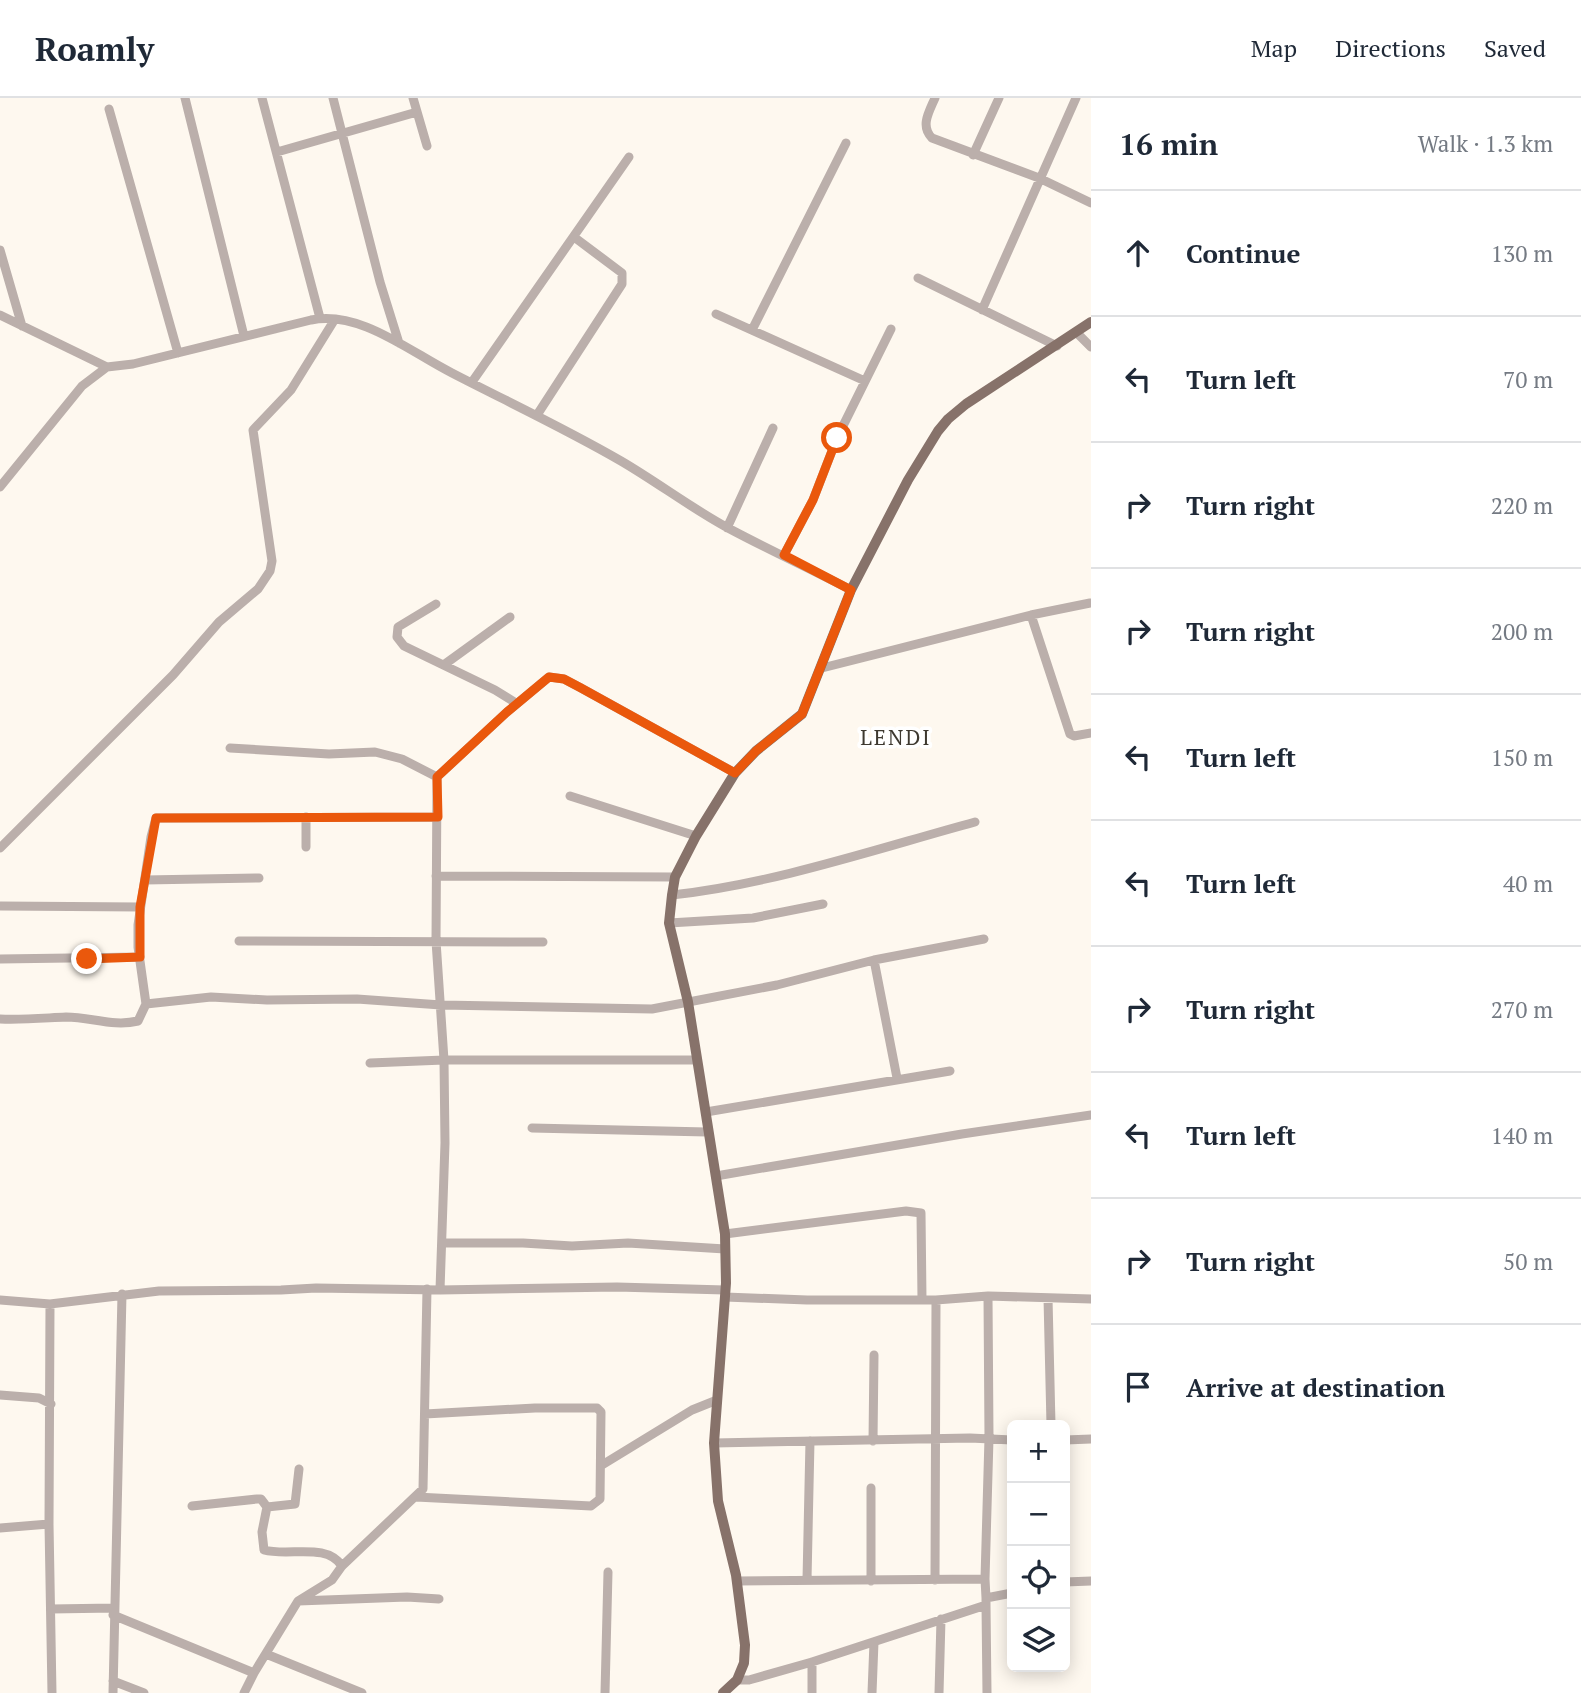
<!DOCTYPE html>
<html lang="en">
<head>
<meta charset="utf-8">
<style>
	:root { --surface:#fff; --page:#f2f2f3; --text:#1f2937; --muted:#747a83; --line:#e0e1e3 }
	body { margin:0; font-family:"PT Serif",serif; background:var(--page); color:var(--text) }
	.controls { position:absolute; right:21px; bottom:21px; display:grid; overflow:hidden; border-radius:10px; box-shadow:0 4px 18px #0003 }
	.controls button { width:63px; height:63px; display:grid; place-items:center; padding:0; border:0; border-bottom:2px solid var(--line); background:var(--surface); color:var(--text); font:35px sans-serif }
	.stop { position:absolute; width:21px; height:21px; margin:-16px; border:5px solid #ea580c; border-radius:50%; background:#fff }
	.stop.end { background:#ea580c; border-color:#fff; box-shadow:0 2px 7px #0008 }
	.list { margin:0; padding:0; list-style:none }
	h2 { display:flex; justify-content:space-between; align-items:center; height:91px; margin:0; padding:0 28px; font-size:30px }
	h2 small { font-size:23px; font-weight:400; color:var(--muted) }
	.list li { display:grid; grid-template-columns:46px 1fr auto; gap:21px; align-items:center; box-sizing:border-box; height:126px; padding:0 28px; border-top:2px solid var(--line) }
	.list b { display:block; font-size:26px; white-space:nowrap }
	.list em { font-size:23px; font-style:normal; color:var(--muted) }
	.icon { flex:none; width:38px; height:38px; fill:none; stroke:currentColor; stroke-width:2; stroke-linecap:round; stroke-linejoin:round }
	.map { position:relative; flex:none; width:1091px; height:1595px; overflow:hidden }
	header { display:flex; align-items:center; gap:42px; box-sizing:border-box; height:98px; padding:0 35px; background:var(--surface); border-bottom:2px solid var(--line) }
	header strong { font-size:33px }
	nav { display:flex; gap:38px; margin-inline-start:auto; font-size:24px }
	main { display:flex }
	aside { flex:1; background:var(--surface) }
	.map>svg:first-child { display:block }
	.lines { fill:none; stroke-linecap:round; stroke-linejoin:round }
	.minor { stroke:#bbafab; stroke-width:9 }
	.major { stroke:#87726a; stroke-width:10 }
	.route { stroke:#ea580c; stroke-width:9 }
	.labels { text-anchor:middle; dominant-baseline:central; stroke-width:7; stroke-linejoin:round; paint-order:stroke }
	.quarter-label { font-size:21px; letter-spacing:2px; fill:#3e3930; stroke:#fff }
</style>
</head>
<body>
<header>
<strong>Roamly</strong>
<nav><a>Map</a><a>Directions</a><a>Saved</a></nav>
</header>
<main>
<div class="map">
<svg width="1091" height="1595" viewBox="0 0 1091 1595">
	<rect width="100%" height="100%" fill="#fef8ef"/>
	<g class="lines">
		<path class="minor" d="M185 0 244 238
			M262 0 320 220
			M333 0 380 184 399 245
			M413 0 427 48
			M935 0C929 14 920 28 932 40L1039 80 1091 105
			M109 11 178 255
			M277 54 417 14
			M973 57 999 0
			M0 152 22 228
			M918 180 1057 248
			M982 212 1076 0
			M716 216 865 283
			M0 217 107 269
			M752 232 846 45
			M1076 234 1091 249
			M472 284 629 59
			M537 317 622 186V175L574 139
			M0 389 82 288 107 269 133 266 311 222C360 212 410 254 452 275 508 304 566 331 621 363 657 384 691 410 728 430 769 452 811 471 851 492
			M727 430 773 330
			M784 457 813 402 837 340 891 231
			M436 506 398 529 397 539 404 548 495 592 516 605
			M1031 517 1070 636 1074 638 1091 635
			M445 566 510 519
			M822 570 1031 517 1090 505
			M230 650 329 656 375 654 402 661 437 679
			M570 698 696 738
			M306 719V749
			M0 750 173 577 219 524 258 491 270 473 272 463 253 332 291 292 335 221
			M436 778 675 779
			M145 782 259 780
			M672 797C773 786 876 751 975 724
			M0 808 140 809
			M669 825 753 820 823 806
			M239 843 543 844
			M0 861 140 859
			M874 862 897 980
			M146 906 138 849V827L151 739 156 720 437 719
			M0 921C22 922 44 920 66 919 91 919 113 929 138 923L146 906 211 899 267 902 357 901 441 907 652 911 777 887 874 862 984 841
			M370 965 444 962H697
			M706 1014 950 973
			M532 1030 707 1034
			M716 1078 962 1036 1091 1017
			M725 1136 906 1113 921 1115 922 1201
			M442 1145H523L572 1148 628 1145 725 1151
			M440 1192 445 1045 444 962 436 843 437 679 507 614 549 579 564 581 581 590 735 675
			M725 1199 807 1202H936L988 1198 1091 1201
			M1048 1200 1051 1327
			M0 1202 50 1206 159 1193 281 1192 316 1190 440 1192 617 1189 725 1192
			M50 1206 49 1426 52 1595
			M0 1297 39 1300 51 1306
			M1065 1342 1091 1341
			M873 1343 874 1257
			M714 1345 970 1340 1012 1342
			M602 1367 692 1312 717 1302
			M416 1399 591 1408 600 1401 601 1314 597 1310H535L425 1316
			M192 1408 257 1401H261L267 1409
			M267 1409 262 1434 264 1452C289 1459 326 1444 342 1468
			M267 1409 295 1406 299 1371
			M0 1430 49 1426
			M985 1481 989 1340 988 1198
			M807 1482 810 1343
			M935 1482 936 1202
			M737 1483 985 1481 986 1500 1012 1495
			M871 1483V1390
			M1065 1484 1091 1483
			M298 1503 407 1499 439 1501
			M986 1507 987 1595
			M51 1511 114 1510
			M113 1517 254 1575
			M266 1556 362 1595
			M812 1564V1595
			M737 1582H749L812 1564 986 1507V1500
			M113 1583 144 1595
			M113 1595 122 1196
			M244 1595 254 1575 298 1503 332 1482 342 1468 423 1391 427 1191
			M605 1595 608 1474
			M872 1595 874 1544
			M939 1595 941 1521"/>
		<path class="major" d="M723 1595 737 1582 744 1565 745 1547 736 1477 718 1403 714 1345 726 1185 725 1136 688 904 669 825 672 797 675 779 696 738 735 675 756 653 802 616 851 492 908 382 938 333 948 321 966 306 1091 224"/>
	</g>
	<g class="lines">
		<path class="route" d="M87 861 140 859V809L156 720 438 719 437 679 507 614 549 579 564 581 581 590 735 675 756 653 802 616 851 492 784 457 813 402 837 340"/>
	</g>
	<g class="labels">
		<g class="quarter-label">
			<text x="896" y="639">LENDI</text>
		</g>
	</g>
</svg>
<div class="controls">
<button>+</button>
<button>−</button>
<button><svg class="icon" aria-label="locate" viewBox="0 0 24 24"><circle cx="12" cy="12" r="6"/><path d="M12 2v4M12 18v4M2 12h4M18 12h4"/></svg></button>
<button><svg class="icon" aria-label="layers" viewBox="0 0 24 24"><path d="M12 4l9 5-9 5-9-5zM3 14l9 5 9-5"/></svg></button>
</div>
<div class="stop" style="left:837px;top:340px"></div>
<div class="stop end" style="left:87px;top:861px"></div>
</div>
<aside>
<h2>16 min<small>Walk · 1.3 km</small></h2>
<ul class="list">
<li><svg class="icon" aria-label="ahead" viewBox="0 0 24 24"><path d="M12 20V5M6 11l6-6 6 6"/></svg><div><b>Continue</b></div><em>130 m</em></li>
<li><svg class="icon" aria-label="left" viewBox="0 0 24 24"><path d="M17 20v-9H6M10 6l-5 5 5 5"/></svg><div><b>Turn left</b></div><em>70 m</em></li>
<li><svg class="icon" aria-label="right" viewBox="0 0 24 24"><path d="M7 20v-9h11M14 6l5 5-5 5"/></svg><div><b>Turn right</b></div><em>220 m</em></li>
<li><svg class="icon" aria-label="right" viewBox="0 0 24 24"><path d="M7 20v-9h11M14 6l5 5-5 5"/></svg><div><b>Turn right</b></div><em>200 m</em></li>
<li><svg class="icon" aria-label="left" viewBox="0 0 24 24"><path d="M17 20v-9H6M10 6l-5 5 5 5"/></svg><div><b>Turn left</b></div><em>150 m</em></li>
<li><svg class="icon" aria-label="left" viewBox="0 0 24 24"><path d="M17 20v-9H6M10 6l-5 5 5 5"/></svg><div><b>Turn left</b></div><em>40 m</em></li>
<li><svg class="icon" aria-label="right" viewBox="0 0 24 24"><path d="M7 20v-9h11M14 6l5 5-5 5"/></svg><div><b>Turn right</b></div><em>270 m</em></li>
<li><svg class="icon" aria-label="left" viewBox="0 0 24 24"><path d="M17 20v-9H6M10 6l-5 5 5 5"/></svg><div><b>Turn left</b></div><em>140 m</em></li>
<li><svg class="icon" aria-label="right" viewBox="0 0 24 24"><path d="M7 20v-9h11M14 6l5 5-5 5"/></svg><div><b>Turn right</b></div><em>50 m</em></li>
<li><svg class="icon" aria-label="arrive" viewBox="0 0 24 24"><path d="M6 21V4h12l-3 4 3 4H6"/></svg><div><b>Arrive at destination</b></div></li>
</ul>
</aside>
</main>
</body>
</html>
